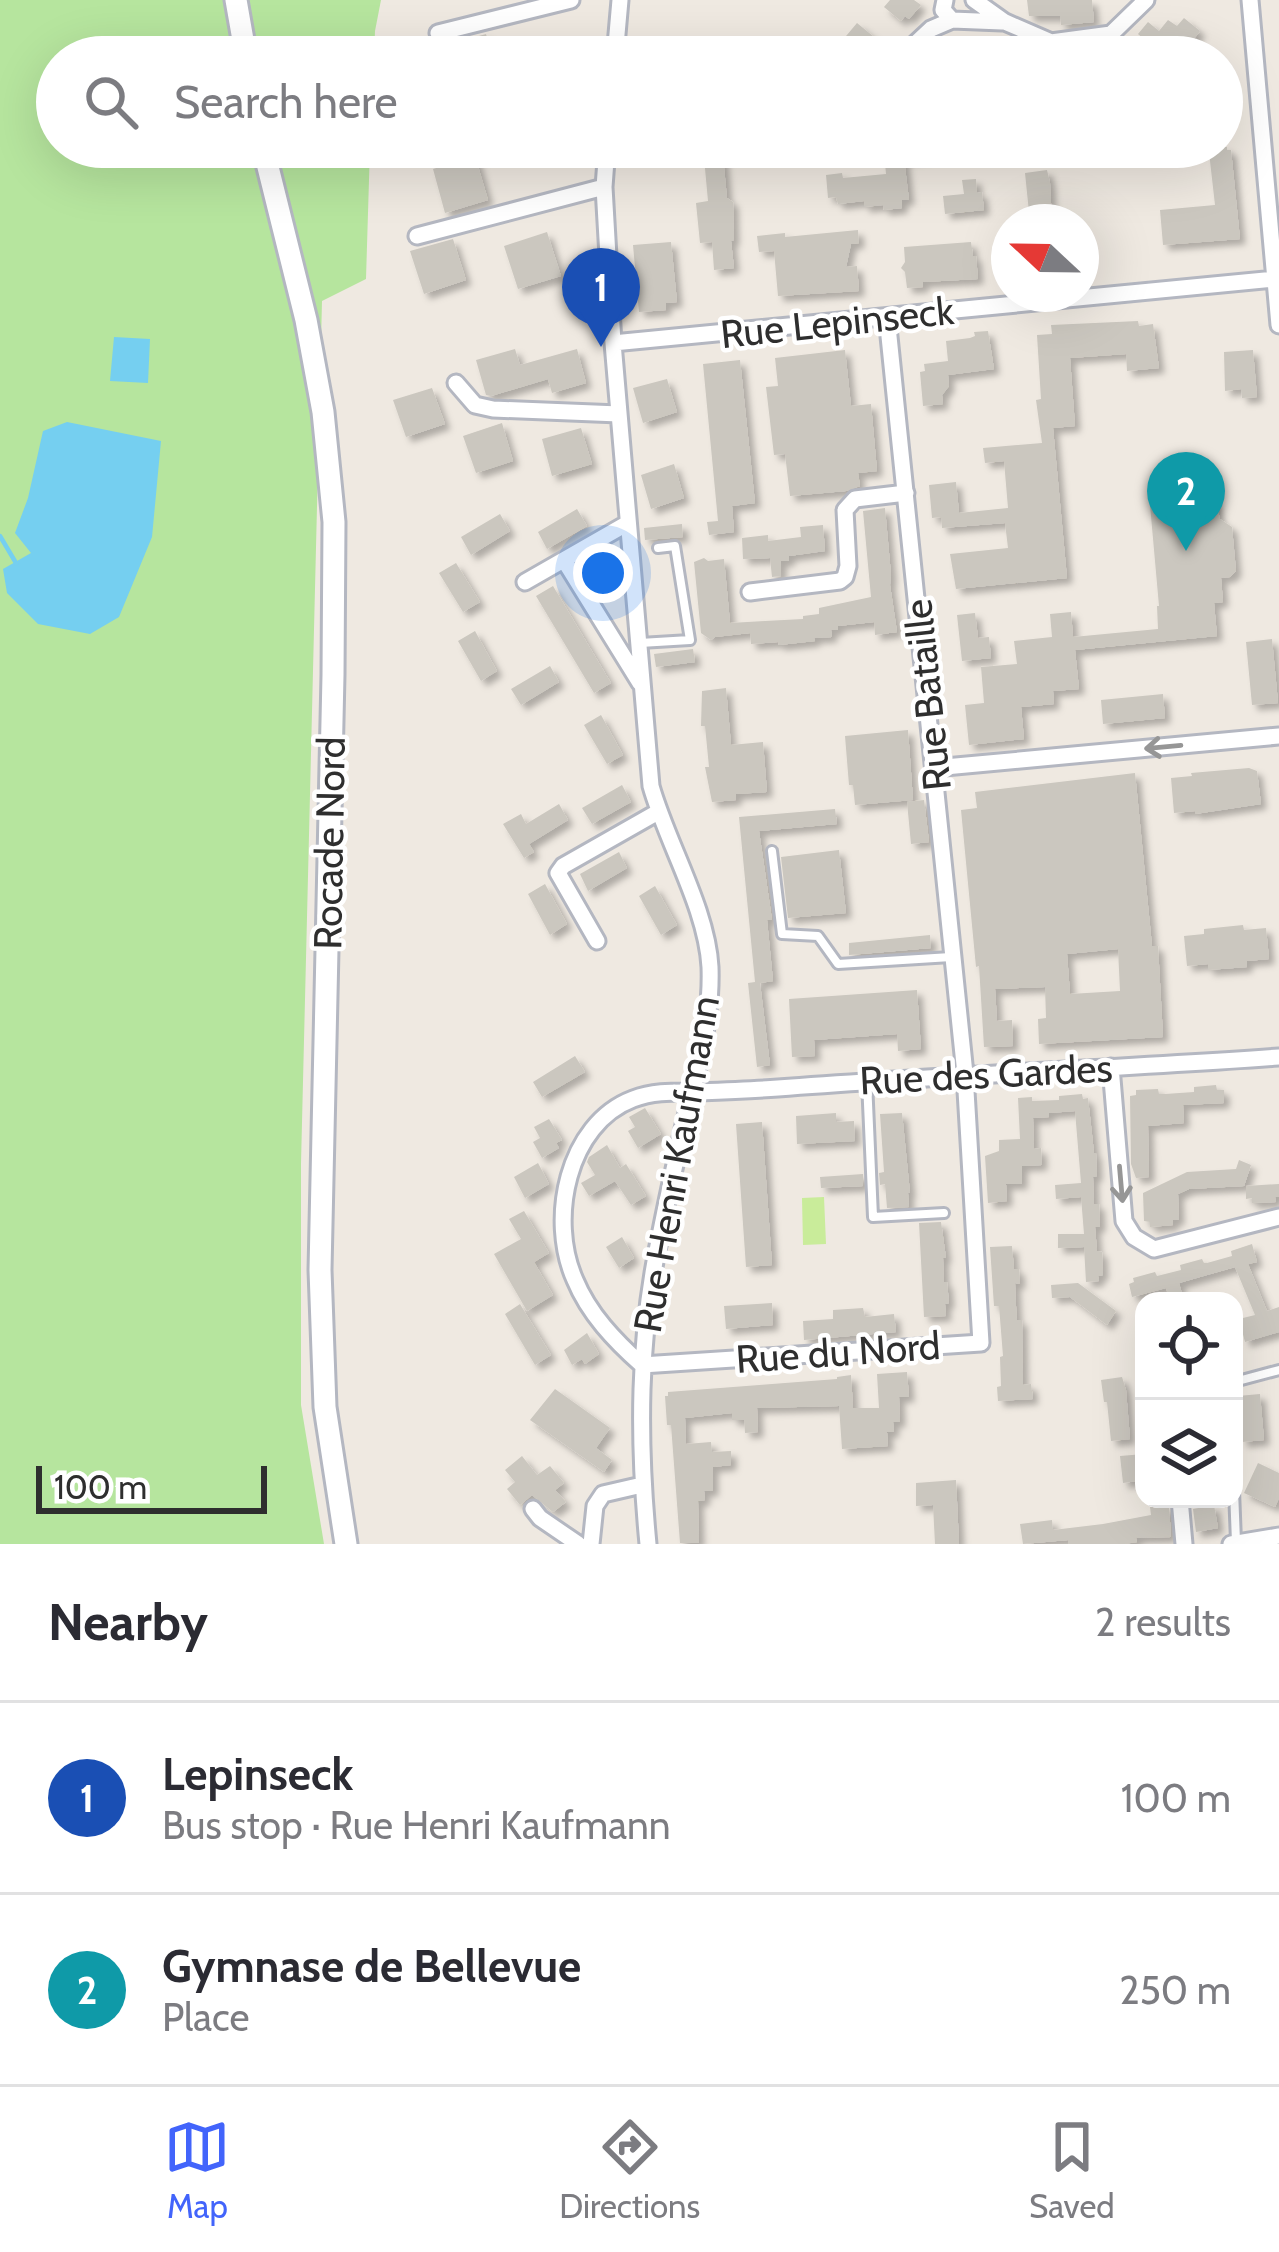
<!DOCTYPE html>
<html lang="en">
<head>
<meta charset="utf-8">
<style>
	:root { --surface:#fff; --page:#f7f7f7; --text:#2b2b33; --muted:#7c7c81; --line:#e1e1e2; --accent:#4264fb }
	body { margin:0; font-family:Cabin,sans-serif; background:var(--page); color:var(--text) }
	.controls { position:absolute; right:36px; bottom:36px; display:grid; overflow:hidden; border-radius:24px; box-shadow:0 12px 48px #0002 }
	.controls button { width:108px; height:108px; display:grid; place-items:center; padding:0; border:0; border-bottom:3px solid var(--line); background:var(--surface); color:var(--text); font:60px sans-serif }
	.compass { position:absolute; left:991px; top:204px; width:108px; height:108px; border-radius:50%; background:var(--surface); box-shadow:0 12px 48px #0002; rotate:292deg }
	.scale { position:absolute; left:36px; bottom:30px; width:231px; box-sizing:border-box; padding-left:12px; border:6px solid #2e2e2e; border-top:0; font-size:33px; line-height:42px; white-space:nowrap; color:#2e2e2e; -webkit-text-stroke:9px #fff; paint-order:stroke }
	.you { position:absolute; left:603px; top:573px; width:42px; height:42px; margin:-30px; border:9px solid #fff; border-radius:50%; background:#1a73e8; box-shadow:0 0 0 18px #1a73e833 }
	.badge { display:grid; place-items:center; width:78px; height:78px; border-radius:50%; background:var(--accent); color:#fff; font-size:39px; font-weight:700 }
	.pin { position:absolute; translate:-50% -99px; filter:drop-shadow(0 3px 6px #0008) }
	.pin::after { content:''; position:absolute; top:63px; width:42px; height:36px; background:inherit; clip-path:polygon(0 0,100% 0,50% 100%) }
	.list { margin:0; padding:0; list-style:none }
	h2 { display:flex; justify-content:space-between; align-items:center; height:156px; margin:0; padding:0 48px; font-size:51px }
	h2 small { font-size:39px; font-weight:400; color:var(--muted) }
	.list li { display:grid; grid-template-columns:78px 1fr auto; gap:36px; align-items:center; box-sizing:border-box; height:192px; padding:0 48px; border-top:3px solid var(--line) }
	.list b { display:block; font-size:45px; white-space:nowrap }
	.list p { margin:0; font-size:39px; white-space:nowrap; color:var(--muted) }
	.list em { font-size:39px; font-style:normal; color:var(--muted) }
	.icon { flex:none; width:66px; height:66px; fill:none; stroke:currentColor; stroke-width:2; stroke-linecap:round; stroke-linejoin:round }
	.map { position:relative; flex:none; width:1279px; height:1544px; overflow:hidden }
	.search { position:absolute; background:var(--surface); box-shadow:0 12px 48px #0002; left:36px; right:36px; top:36px; height:132px; display:flex; align-items:center; gap:30px; box-sizing:border-box; padding:0 42px; border-radius:66px; color:var(--muted); font-size:45px }
	.sheet { height:540px; background:var(--surface) }
	nav { display:flex; justify-content:space-around; align-items:center; box-sizing:border-box; height:168px; border-top:3px solid var(--line); background:var(--surface); font-size:33px; color:var(--muted) }
	nav a { display:grid; justify-items:center; gap:6px }
	nav .on { color:var(--accent) }
	.map>svg:first-child { display:block }
	.green { fill:#b6e59e }
	.pitch { fill:#c9ec9a }
	.water { fill:#75cff0 }
	.lines { fill:none; stroke-linecap:round; stroke-linejoin:round }
	.stream { stroke:#75cff0; stroke-width:4.5 }
	.building { fill:#cbc7bf; fill-rule:evenodd; filter:url(#shadow) }
	.service-casing { stroke:#b4b7c1; stroke-width:14 }
	.minor-casing { stroke:#b4b7c1; stroke-width:21 }
	.secondary-casing { stroke:#b4b7c1; stroke-width:27 }
	.service { stroke:#fff; stroke-width:8 }
	.minor { stroke:#fff; stroke-width:15 }
	.secondary { stroke:#fff; stroke-width:21 }
	.oneway { stroke:#969696 }
	.labels { text-anchor:middle; dominant-baseline:central; stroke-width:9; stroke-linejoin:round; paint-order:stroke }
	.street-label { font-size:39px; fill:#2e2e2e; stroke:#fff }
</style>
</head>
<body>
<div class="map">
<svg width="1279" height="1544" viewBox="0 0 1279 1544">
	<defs>
		<filter id="shadow"><feDropShadow dx="5.5" dy="5.5" stdDeviation="3" flood-color="#0004"/></filter>
	</defs>
	<rect width="100%" height="100%" fill="#efe9e1"/>
	<path class="green" d="M0 0H381L375 31 374 57H57V147H370L366 279 322 301 301 1164V1405L324 1544H0Z"/>
	<path class="pitch" d="M824 1197 826 1244 803 1245 802 1198Z"/>
	<path class="water" d="M114 337 150 339 148 383 110 381Z
		M67 422 161 441 152 537 119 617 90 634 38 624 7 593 3 569 31 553 15 533 28 498 43 431Z"/>
	<g class="lines">
		<path class="stream" d="M0 536 16 563"/>
	</g>
	<path class="building" d="M890 0H914L921 5 909 19 905 16 901 21 884 7Z
		M1027 0H1092L1094 22 1061 25 1060 16H1029Z
		M1184 18 1200 31 1180 57H1144L1139 48 1146 41 1138 34 1148 22 1159 31 1168 20 1177 26Z
		M857 23 874 37 869 43 873 46 864 57H846L836 48Z
		M486 34 493 57H446L443 46Z
		M699 41 702 55 652 57V52Z
		M703 147H722L727 198 733 202 734 240 731 241 734 268 714 270 712 242 700 243 696 203 708 201Z
		M887 147H933V156L904 159 909 200H902V208L884 210 883 205 864 207V201L838 204 836 197 828 198 826 175 842 173 843 178 886 174 884 153 888 152Z
		M1210 147H1227V150H1231L1240 239 1163 245 1160 210 1215 205 1209 152H1211Z
		M475 156 488 200 445 213 433 169Z
		M1047 170 1050 183 1052 222H1030L1025 173Z
		M976 179 977 193 982 192 984 210 945 214 943 196 964 194 962 180Z
		M858 230 859 243 851 244 846 267 857 266 859 291 778 296 774 251 759 252 757 236 785 233V237Z
		M547 232 561 276 518 289 504 246Z
		M453 239 466 280 424 294 410 251Z
		M671 242 677 302 666 303V310L639 312 633 245Z
		M971 242 973 256H976L978 279 923 282V287L907 288 905 272 901 268 905 262 904 247Z
		M1138 321 1139 326 1153 324 1159 368 1127 371 1126 354 1070 358 1075 426 1053 428 1067 578 956 589 950 554 1008 548 1005 523 942 528 941 517 932 518 929 485 956 482 959 513 1008 508 1004 461 985 463 983 448 1042 443 1036 400 1041 399 1037 335 1052 334 1051 325Z
		M988 331 994 369 948 375 949 386 942 395 943 404 923 406 920 372 925 371 924 364 948 361 946 341 970 338 975 336 974 332Z
		M515 349 520 365 577 349 586 383 552 393 548 379 491 396 486 395 476 360Z
		M845 350 851 406 871 404 877 471 858 473 860 486 846 491 790 496 785 454 774 455 766 387 778 386 775 358Z
		M1253 350 1257 397 1242 398 1241 389 1225 391 1224 352Z
		M740 360 755 503 732 506 734 532 709 535 707 522 718 521 703 364Z
		M667 379 677 412 643 423 633 388Z
		M432 388 445 424 406 437 393 400Z
		M502 423 513 461 476 473 463 436Z
		M581 428 592 464 552 476 542 439Z
		M674 464 684 498 651 509 641 475Z
		M1215 499 1220 519 1232 527 1236 571 1230 577 1221 578 1223 602 1214 603 1217 636 1075 650 1079 689 1053 691 1054 704 1021 707 1024 739 969 745 965 705 984 703 981 667 1017 664 1014 641 1052 637 1050 614 1071 612 1073 637 1158 629 1157 606H1159L1150 505Z
		M885 508 891 575 890 585 897 632 875 635 874 622 838 626V630H831L832 637 814 638 815 641 779 645 778 642 751 644 750 633 715 637 711 640 701 633 694 562 704 558 708 561 724 559 730 623 803 619V616L819 614V608L871 597 863 511Z
		M577 509 587 526 547 549 538 532Z
		M500 514 510 531 471 555 461 537Z
		M682 524 683 537 645 540 644 528Z
		M823 525 825 551 789 556V561H781V576L772 577 770 558 743 559 742 538 768 535V541L801 537 800 527Z
		M456 563 480 602 463 612 439 573Z
		M553 586 611 683 594 693 536 596Z
		M975 613 978 638 989 637 991 658 962 661 957 615Z
		M475 631 497 671 481 681 458 641Z
		M1272 639 1278 703 1252 705 1246 642Z
		M693 649 695 662 656 667 654 654Z
		M550 666 559 682 521 705 511 689Z
		M726 688 731 745 763 742 767 792 736 794V800L712 802 705 767H709L705 726H701L702 691Z
		M1163 694 1165 718 1103 724 1101 700Z
		M601 715 623 755 607 764 584 725Z
		M908 730 913 800 855 805 853 785H849L845 736Z
		M1249 768 1257 771 1261 804 1195 814V811L1174 813 1171 778 1192 776 1191 773Z
		M1135 773 1152 946H1158L1163 1037 1039 1044 1038 1019 1046 1018 1045 987 995 989 997 1021 1012 1020 1013 1046 984 1047 979 966 976 967 961 810 977 808 975 792ZM1118 949 1120 991 1070 994 1067 954Z
		M622 785 631 802 592 824 582 808Z
		M924 800 929 842 911 844 907 802Z
		M559 804 568 820 529 844 534 852 524 858 503 824 521 814 526 824Z
		M835 809 837 824 759 831 772 920H767L773 981 760 983 770 1065 757 1067 748 983 755 982 739 817Z
		M839 850 846 913 788 918 781 857Z
		M619 852 627 868 588 891 580 874Z
		M545 884 567 924 550 935 528 894Z
		M655 886 677 925 661 935 639 896Z
		M1243 925 1244 930 1266 928 1269 959 1247 961V967L1208 970V964L1187 966 1184 936 1204 934V929Z
		M930 935 931 948 849 955V943Z
		M917 990 921 1049 898 1051 897 1034 814 1040 815 1056 792 1057 789 999Z
		M575 1056 585 1072 542 1097 533 1082Z
		M1216 1085 1217 1090H1224V1103L1183 1105 1184 1123 1148 1126 1149 1177 1136 1178 1131 1164 1130 1096 1136 1095V1090L1158 1089 1159 1094H1165L1194 1092V1087Z
		M1082 1094 1083 1099 1088 1098 1094 1153H1096L1097 1176 1093 1177 1094 1204H1099L1100 1227H1095L1097 1251 1102 1252 1103 1275 1098 1276 1099 1281 1086 1282 1084 1247 1058 1248V1234H1084L1081 1197 1056 1199 1055 1185 1081 1183 1075 1111 1049 1113V1117L1033 1118 1034 1149 1041 1148 1042 1165 1022 1166V1184H1006L1007 1201 988 1203 985 1156 999 1151V1140L1020 1139 1018 1098 1032 1097V1101L1059 1100V1096Z
		M645 1108 661 1134 638 1148 628 1131 635 1127 629 1117Z
		M836 1113V1122L854 1121 855 1141 797 1144 796 1116Z
		M902 1113 910 1193H908L909 1207 887 1208 885 1184 880 1185 879 1173 884 1172 880 1114Z
		M549 1119 562 1140 556 1143 559 1148 542 1158 533 1142 540 1138 534 1127Z
		M762 1122 772 1265 746 1267 736 1124Z
		M607 1145 620 1168 626 1164 646 1196 631 1205 615 1181 589 1196 581 1183 595 1175 587 1162 589 1157Z
		M1239 1160 1251 1165 1244 1186 1189 1189 1178 1194 1179 1220H1173V1225L1150 1227V1222L1144 1221 1143 1193 1187 1172 1236 1169Z
		M538 1163 549 1184 525 1198 514 1177Z
		M863 1174V1186L821 1188 820 1177Z
		M1279 1184V1197H1275L1276 1202 1252 1203V1198L1246 1199V1186Z
		M524 1211 549 1253 534 1262 553 1295 527 1311 494 1254 521 1239 509 1219Z
		M941 1222 946 1258H943L944 1282H947L949 1303 945 1304 946 1316 924 1317 919 1223Z
		M622 1237 634 1258 619 1268 606 1247Z
		M1252 1244 1257 1262 1248 1264 1267 1311 1279 1307V1332L1245 1342 1239 1319 1255 1315 1235 1267 1179 1283 1184 1301H1170L1166 1288 1132 1297 1129 1284 1134 1282 1133 1278 1155 1272 1157 1276 1181 1270 1180 1265 1202 1259 1204 1263H1207L1232 1256 1231 1251Z
		M1012 1246 1014 1269H1019L1020 1284 1015 1283 1016 1306 1017 1320H1022L1023 1385 1031 1384 1033 1399 998 1401 997 1387 1001 1386 1000 1357 1003 1356 999 1306H994L990 1247Z
		M1078 1283 1116 1311 1107 1325 1070 1297 1052 1298 1051 1285Z
		M772 1303 773 1325 726 1329 724 1306Z
		M520 1304 551 1355 535 1365 505 1314Z
		M863 1308 865 1317 894 1314 896 1332 804 1340 803 1321 833 1319V1310Z
		M587 1333 599 1354 585 1364 582 1359 572 1365 564 1350Z
		M907 1372 909 1397H899L900 1422H893L894 1432H887L888 1446 842 1449 839 1406 757 1408 758 1432 745 1433 744 1420H732V1413L685 1418 686 1444 711 1442 712 1452 731 1451V1465L713 1467V1491H704L705 1500 698 1501 699 1543H680L671 1425H667L665 1396H668V1392L837 1379V1377L851 1375 853 1408H879L877 1374Z
		M1122 1377 1126 1390 1130 1439 1111 1441 1107 1402H1104L1101 1380Z
		M555 1389 610 1428 596 1448 612 1460 604 1472 530 1420Z
		M1260 1394 1264 1440 1242 1442 1238 1396Z
		M1144 1454V1480L1123 1483 1120 1456Z
		M522 1456 537 1475 550 1466 564 1483 555 1490 566 1502 553 1512 532 1495 520 1505 507 1489 515 1482 505 1470Z
		M1258 1463 1279 1473V1498L1275 1507 1244 1493Z
		M956 1480 959 1544H935L933 1505 916 1506V1483Z
		M1214 1505 1218 1528 1196 1532 1193 1509Z
		M1169 1506 1171 1537 1136 1538 1137 1542 1124 1544H1068V1540L1023 1544 1020 1524 1052 1520 1053 1530 1103 1524 1151 1515 1150 1507Z"/>
	<g class="lines">
		<g class="service-casing">
			<path id="service" d="M640 643 690 640 675 546 658 548
				M772 851 782 934 818 936 838 964 951 957
				M867 1081 873 1217 944 1213
				M1234 1382 1279 1370
				M1234 1490 1236 1542"/>
		</g>
		<g class="minor-casing">
			<path id="minor" d="M945 0 943 10 952 20 1002 22
				M974 0 1005 22 1051 42 1111 34 1146 0
				M1250 0 1279 325
				M438 33 571 0
				M615 57 620 0
				M901 57 931 29 952 20
				M607 147 604 187 613 343 651 786C667 843 707 909 710 967 712 1022 696 1076 683 1129 675 1164 667 1200 660 1236 638 1338 638 1440 648 1544
				M821 156 865 155 869 147
				M417 236 604 187
				M887 317 965 1074 981 1343 642 1365C615 1341 589 1314 575 1280 548 1220 567 1124 633 1099 654 1091 674 1092 696 1092 723 1091 751 1090 778 1088 945 1075 1112 1069 1279 1057
				M613 343 1275 279
				M456 383 475 405 493 409 619 414
				M564 560 640 683
				M525 582 628 523
				M750 592 840 581 845 577 848 566 845 510 855 499 906 493
				M934 768 1279 736
				M597 941 558 873 563 866 658 812
				M1111 1067 1124 1221 1134 1237 1154 1249 1279 1217
				M1180 1499 1184 1544
				M533 1509 540 1518 578 1544
				M591 1544 595 1506 603 1494 642 1485
				M1231 1544 1279 1536"/>
		</g>
		<g class="secondary-casing">
			<path id="secondary" d="M236 0 246 57
				M263 147 306 320 323 412 334 522 333 675 320 1270 325 1407 346 1544"/>
		</g>
		<use href="#service" class="service"/>
		<use href="#minor" class="minor"/>
		<use href="#secondary" class="secondary"/>
	</g>
	<defs><path id="oneway-shaft" d="M-6 0H5M1.5-3L5.5 0L1.5 3" fill="none" stroke-width="1.6" stroke-linecap="round" stroke-linejoin="round" transform="scale(3)"/></defs>
	<g class="oneway">
		<use href="#oneway-shaft" transform="translate(1163 747) rotate(175)"/>
		<use href="#oneway-shaft" transform="translate(1121 1184) rotate(85)"/>
	</g>
	<g class="labels">
		<g class="street-label">
			<text transform="translate(837 322) rotate(-6)">Rue Lepinseck</text>
			<text transform="translate(927 695) rotate(-96)">Rue Bataille</text>
			<text transform="translate(329 843) rotate(-89)">Rocade Nord</text>
			<text transform="translate(986 1074) rotate(-3)">Rue des Gardes</text>
			<text transform="translate(676 1164) rotate(-80)">Rue Henri Kaufmann</text>
			<text transform="translate(838 1352) rotate(-4)">Rue du Nord</text>
		</g>
	</g>
</svg>
<div class="controls">
<button><svg class="icon" aria-label="locate" viewBox="0 0 24 24"><circle cx="12" cy="12" r="6"/><path d="M12 2v4M12 18v4M2 12h4M18 12h4"/></svg></button>
<button><svg class="icon" aria-label="layers" viewBox="0 0 24 24"><path d="M12 4l9 5-9 5-9-5zM3 14l9 5 9-5"/></svg></button>
</div>
<svg class="compass" viewBox="-18 -18 36 36"><path d="M0-13l5 13h-10z" fill="#e53935"/><path d="M0 13l5-13h-10z" fill="#7c7c81"/></svg>
<div class="scale">100 m</div>
<div class="you"></div>
<div class="pin badge" style="left:601px;top:347px;background:#1a4fb4">1</div>
<div class="pin badge" style="left:1186px;top:551px;background:#0f9aa8">2</div>
<div class="search"><svg class="icon" aria-label="search" viewBox="0 0 24 24"><circle cx="10" cy="10" r="6"/><path d="M15 15l6 6"/></svg>Search here</div>
</div>
<section class="sheet">
<h2>Nearby<small>2 results</small></h2>
<ul class="list">
<li><span class="badge" style="background:#1a4fb4">1</span><div><b>Lepinseck</b><p>Bus stop · Rue Henri Kaufmann</p></div><em>100 m</em></li>
<li><span class="badge" style="background:#0f9aa8">2</span><div><b>Gymnase de Bellevue</b><p>Place</p></div><em>250 m</em></li>
</ul>
</section>
<nav>
<a class="on"><svg class="icon" aria-label="map" viewBox="0 0 24 24"><path d="M3 6l6-2 6 2 6-2v14l-6 2-6-2-6 2zM9 4v14M15 6v14"/></svg>Map</a>
<a><svg class="icon" aria-label="directions" viewBox="0 0 24 24"><path d="M12 3l9 9-9 9-9-9zM9 14v-3h6M13 9l2 2-2 2"/></svg>Directions</a>
<a><svg class="icon" aria-label="saved" viewBox="0 0 24 24"><path d="M7 4h10v16l-5-4-5 4z"/></svg>Saved</a>
</nav>
</body>
</html>
